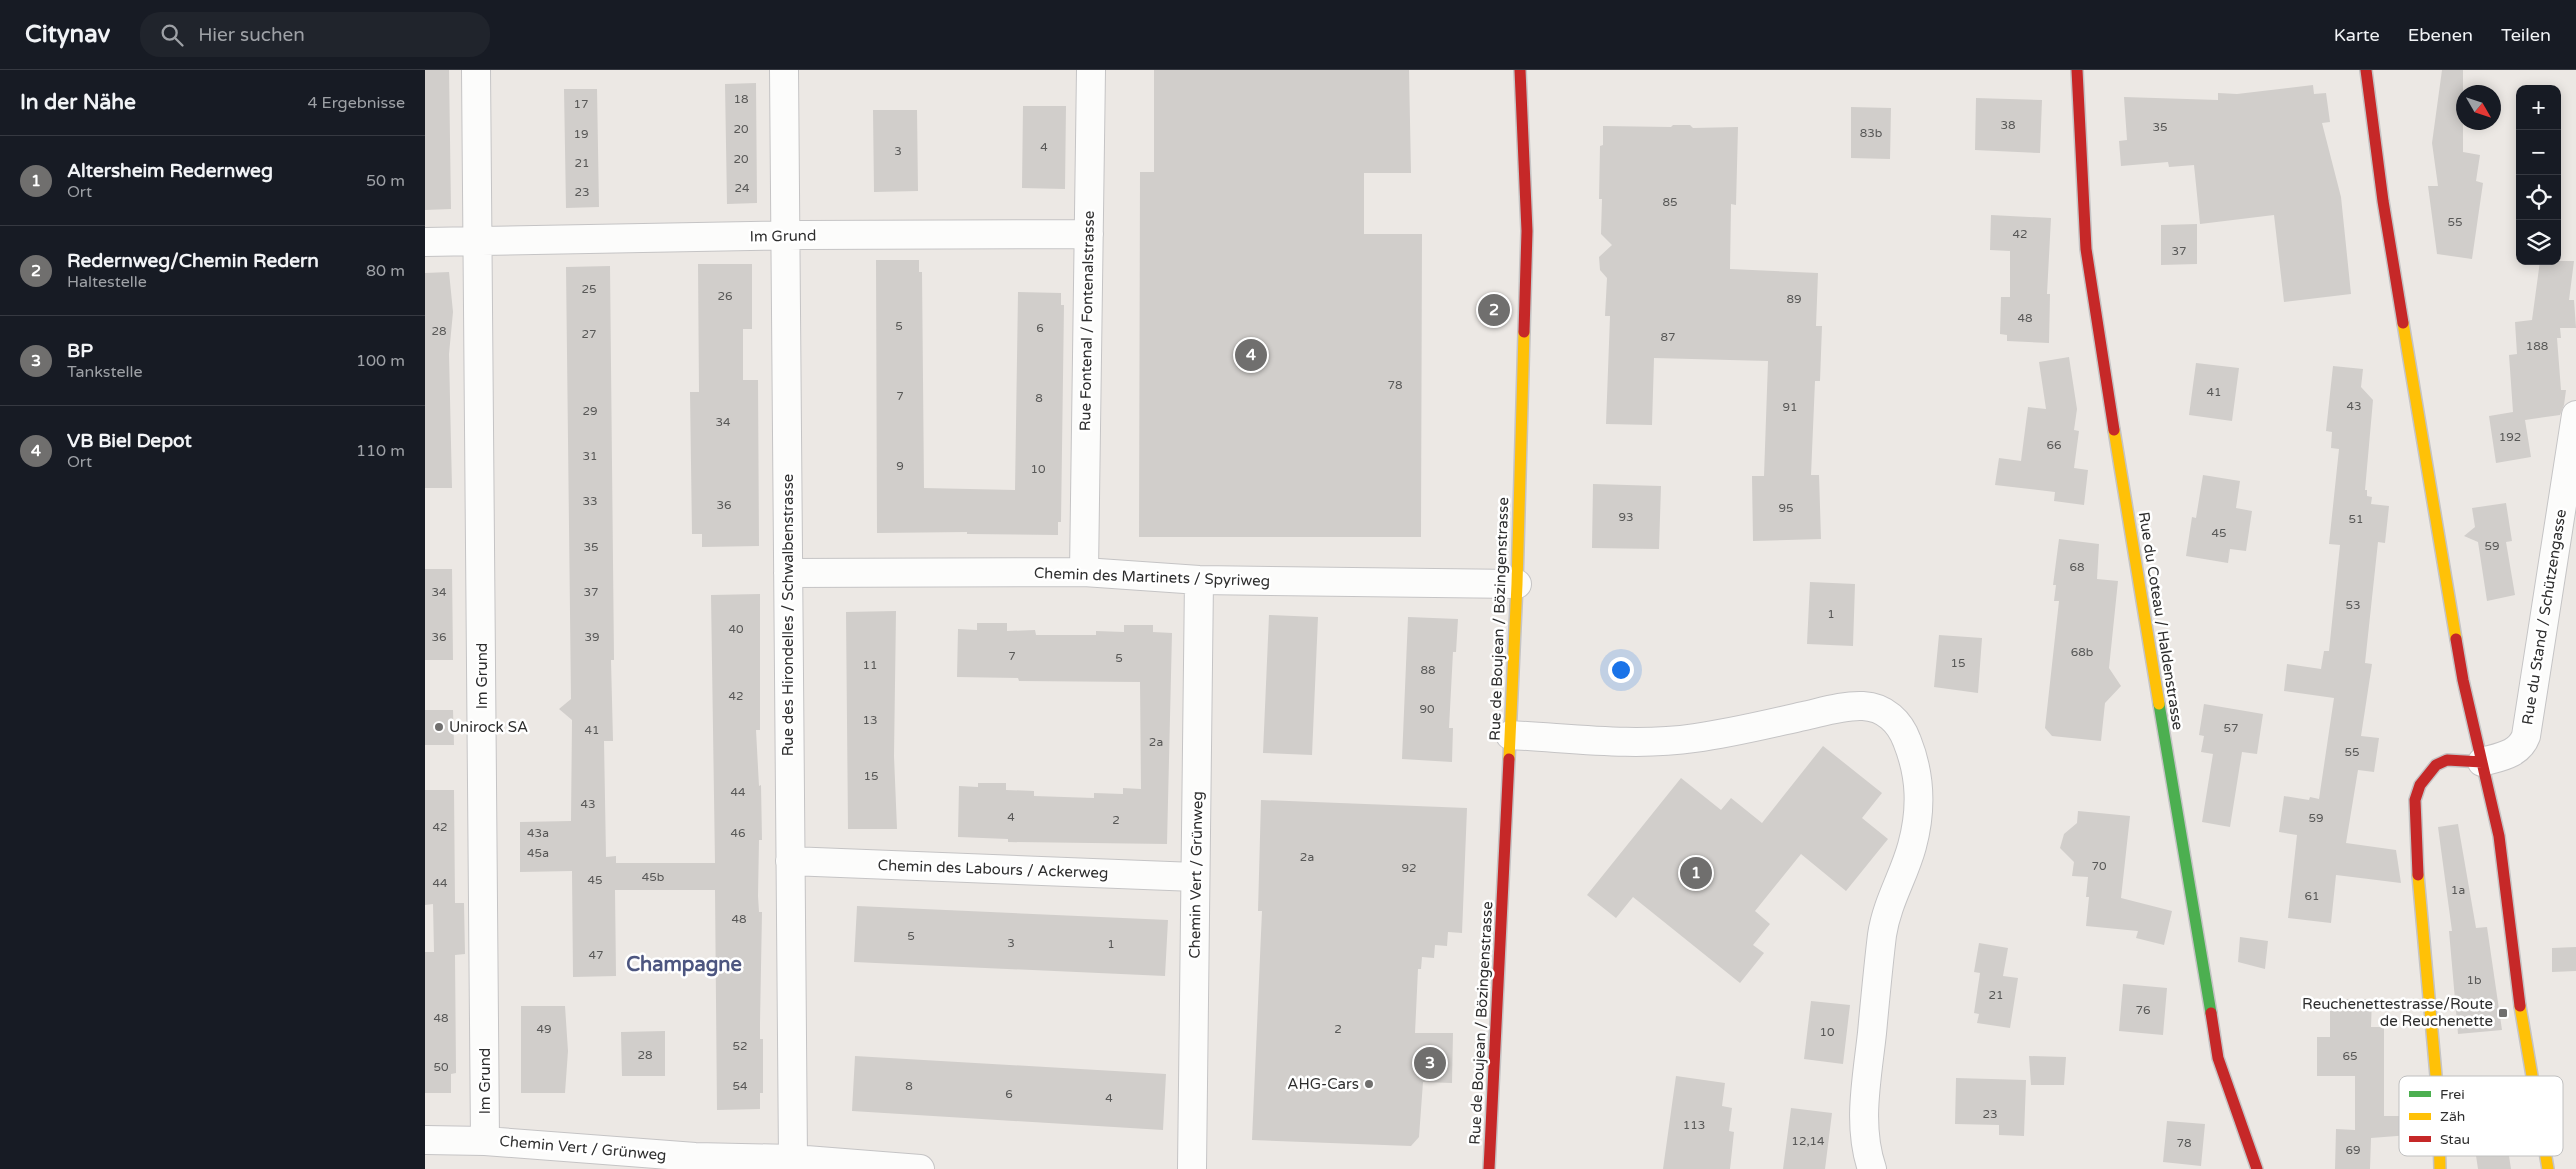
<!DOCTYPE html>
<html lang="de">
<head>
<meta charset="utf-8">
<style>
	:root { --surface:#171b24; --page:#20242c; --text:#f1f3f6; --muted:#9ea1a6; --line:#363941; --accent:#706f6e }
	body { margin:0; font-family:"Varela Round",sans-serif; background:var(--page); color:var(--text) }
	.controls { position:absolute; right:15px; top:15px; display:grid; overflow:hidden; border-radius:10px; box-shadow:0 2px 12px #0003 }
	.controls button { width:45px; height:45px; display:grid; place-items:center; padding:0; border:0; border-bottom:1px solid var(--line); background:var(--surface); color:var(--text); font:25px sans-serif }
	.compass { position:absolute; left:2031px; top:15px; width:45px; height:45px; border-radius:50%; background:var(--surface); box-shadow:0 2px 12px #0003; rotate:129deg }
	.you { position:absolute; left:1195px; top:599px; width:18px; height:18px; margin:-12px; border:4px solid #fff; border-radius:50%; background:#1a73e8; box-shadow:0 0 0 8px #1a73e833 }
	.badge { display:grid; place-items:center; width:32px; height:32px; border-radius:50%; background:var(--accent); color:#fff; font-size:16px; font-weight:700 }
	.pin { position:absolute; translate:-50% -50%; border:2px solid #fff; box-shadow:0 1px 5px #0006 }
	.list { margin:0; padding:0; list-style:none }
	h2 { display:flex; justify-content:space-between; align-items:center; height:65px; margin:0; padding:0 20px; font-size:21px }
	h2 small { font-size:16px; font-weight:400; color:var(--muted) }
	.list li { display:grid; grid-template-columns:32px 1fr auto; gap:15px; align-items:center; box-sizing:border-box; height:90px; padding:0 20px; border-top:1px solid var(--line) }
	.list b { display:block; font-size:19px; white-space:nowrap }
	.list p { margin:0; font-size:16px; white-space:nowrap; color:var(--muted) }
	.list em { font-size:16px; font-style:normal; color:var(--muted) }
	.icon { flex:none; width:28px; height:28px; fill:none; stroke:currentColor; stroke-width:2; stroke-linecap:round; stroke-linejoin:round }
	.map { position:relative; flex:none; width:2151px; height:1099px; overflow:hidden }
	header { display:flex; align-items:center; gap:30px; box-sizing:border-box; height:70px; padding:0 25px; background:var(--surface); border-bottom:1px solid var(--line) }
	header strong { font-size:24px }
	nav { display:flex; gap:28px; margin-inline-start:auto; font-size:18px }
	.search { width:350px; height:45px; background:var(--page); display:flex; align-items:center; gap:12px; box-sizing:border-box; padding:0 18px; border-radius:20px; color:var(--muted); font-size:19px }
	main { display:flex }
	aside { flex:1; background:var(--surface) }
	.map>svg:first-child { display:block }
	.building { fill:#d1cecb }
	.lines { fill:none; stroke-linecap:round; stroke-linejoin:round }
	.street-casing { stroke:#c5c4c5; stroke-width:30 }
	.fast-casing { stroke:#c5c4c5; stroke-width:14 }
	.slow-casing { stroke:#c5c4c5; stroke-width:14 }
	.jam-casing { stroke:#c5c4c5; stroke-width:14 }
	.street { stroke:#fcfcfb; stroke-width:28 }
	.fast { stroke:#4caf50; stroke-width:11 }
	.slow { stroke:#ffc107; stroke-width:11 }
	.jam { stroke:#c62828; stroke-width:11 }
	.poi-dot { fill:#706f6e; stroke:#fff; stroke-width:2 }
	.labels { text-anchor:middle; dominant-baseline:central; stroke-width:5; stroke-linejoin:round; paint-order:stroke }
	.number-label { font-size:12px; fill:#585857 }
	.street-label { font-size:15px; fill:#2e2e2e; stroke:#fff }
	.poi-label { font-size:15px; fill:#2e2e2e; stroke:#fff; text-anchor:end }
	.district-label { font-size:20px; font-weight:bold; fill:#4d5680; stroke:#fff }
	.key { fill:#fff; stroke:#c0c0c0; stroke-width:1 }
	.key-label { font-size:14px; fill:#2e2e2e }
</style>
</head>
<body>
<header>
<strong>Citynav</strong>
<div class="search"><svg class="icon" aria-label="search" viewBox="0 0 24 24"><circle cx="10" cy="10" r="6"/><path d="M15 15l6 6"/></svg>Hier suchen</div>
<nav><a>Karte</a><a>Ebenen</a><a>Teilen</a></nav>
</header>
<main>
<aside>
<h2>In der Nähe<small>4 Ergebnisse</small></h2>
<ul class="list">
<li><span class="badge">1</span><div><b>Altersheim Redernweg</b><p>Ort</p></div><em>50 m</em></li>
<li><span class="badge">2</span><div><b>Redernweg/Chemin Redern</b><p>Haltestelle</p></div><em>80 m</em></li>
<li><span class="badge">3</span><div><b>BP</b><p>Tankstelle</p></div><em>100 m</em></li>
<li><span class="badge">4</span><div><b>VB Biel Depot</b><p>Ort</p></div><em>110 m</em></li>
</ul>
</aside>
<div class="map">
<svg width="2151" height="1099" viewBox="0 0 2151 1099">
	<rect width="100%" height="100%" fill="#ece8e4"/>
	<path class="building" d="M0 0H24L26 139 0 140Z
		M729 0H984L986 103H939V164H997L996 467H714L715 102H729Z
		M2017 0H2038V82L2055 85 2051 111 2058 113 2047 189 2012 184 2003 116H2013L2007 73Z
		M331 13 332 133 302 134 300 14Z
		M1888 15 1889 24 1901 23 1905 52 1897 53 1916 127 1926 224 1859 232 1849 145 1775 154 1769 95 1744 97 1743 92 1696 96 1694 71 1702 70 1699 27 1793 30V23L1812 24Z
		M139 19H172L174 137 141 138Z
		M1551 28 1617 30 1615 83 1550 80Z
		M598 36H641L640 119 597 118Z
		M1426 37 1466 38 1465 89 1426 88Z
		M448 40H492L493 121 449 122Z
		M1248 55H1265L1268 58 1313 57 1311 135 1306 134 1305 199 1393 203 1391 256H1397L1395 311H1390L1386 405H1394L1396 469 1328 471 1327 406H1339L1343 291 1229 288 1227 355 1181 354 1185 246H1180L1182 208 1175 200 1174 187 1187 175 1176 164 1177 129H1174L1175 76 1178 75V56L1246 57Z
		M1566 145 1626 148 1622 224H1625L1624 273 1582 271V265L1575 264 1576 227H1585V181L1565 180Z
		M1772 154V194L1736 195V155Z
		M451 190H494V202H497L499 418 590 420 593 222 636 223V235H639L636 452H633V465L542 464V462L452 463Z
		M2115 191H2149L2144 230H2149L2151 258H2135L2136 268H2132L2136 320H2141L2139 335 2135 345 2100 350 2106 387 2071 393 2064 346 2088 342 2084 285 2092 284 2090 252 2107 250Z
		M273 194H327V259H318V310H333L334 476 277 477V464H267L265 322H274Z
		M185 196 189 590H186L188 671H179L181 787 191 786V793H290L286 525 335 524V660H331L334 716 336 715 337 770H334L333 826 334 842H337L335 953V969H338V1023H335V1039L292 1040 290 820H190L191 906 148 907 147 801 95 802V752L146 751 147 650 134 639 146 629 141 197Z
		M24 202 28 242 24 284 27 418H0V203Z
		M1644 287 1652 339 1649 360 1654 361 1649 398 1663 400 1659 435 1629 431 1630 422 1570 415 1574 388 1596 391 1603 337 1621 339 1614 292Z
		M1771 293 1814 298 1807 351 1764 345Z
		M1908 296 1938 299 1936 317 1948 330 1940 420H1942V426L1947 427 1946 434 1964 436 1960 473 1953 472 1940 593 1947 594 1936 666 1954 668 1949 702 1933 700 1921 773 1971 780 1976 813 1911 805 1906 853 1863 848 1872 765 1854 762 1859 726 1884 730 1885 727 1894 729 1909 628 1859 621 1862 594 1896 599 1899 581H1904L1915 475 1904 474 1914 379 1906 378 1907 362 1901 361Z
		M1778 405 1815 411 1811 438 1827 441 1821 481 1805 479 1803 493 1761 486 1767 447 1771 448Z
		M1168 414 1236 416 1234 479 1167 478Z
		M2081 433 2087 471 2081 472 2090 525 2062 531 2053 472 2039 466 2050 457 2047 438Z
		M1634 469 1674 474 1672 509 1693 511 1684 598 1696 616 1680 633 1676 671 1627 666 1620 658 1634 531H1629L1631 515H1628Z
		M0 499H27L28 590H0Z
		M1385 512 1430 514 1428 576 1382 574Z
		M471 541 469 686 472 759H423L421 542Z
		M844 545 893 547 887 685 838 683Z
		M983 547 1033 549 1031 582H1028L1024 658H1028L1027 692 977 689Z
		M552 553H582V561L610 560 611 565H671V561L699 562V555H728V562L747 563 742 774 583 772V769L533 767 534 716 553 717V713H581V720L609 721V726L669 728V723L698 724V718L716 719 715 612 594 611 593 608 532 607 533 559 552 560Z
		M1514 565 1557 568 1553 623 1509 617Z
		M1779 634 1838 644 1832 684 1817 682 1805 757 1777 752 1788 684 1776 682 1779 666 1774 665Z
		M0 640H28L29 675H0Z
		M1398 676 1457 723 1437 748 1463 769 1421 821 1376 784 1330 841 1345 854 1328 875 1339 883 1315 913 1208 827 1191 848 1162 825 1256 708 1296 740 1306 728 1337 753Z
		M0 720H29L30 833H39L40 884 30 885 31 1003 26 1004V1023H0V882H9L8 834 0 835Z
		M836 730 1042 738 1037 863 1023 862 1022 876 1010 875 1009 888 997 887 996 899H993L990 963H1028L1027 1013 998 1012 994 1067 986 1076 827 1070 837 841H833Z
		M1653 741 1705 746 1696 828 1747 841 1739 875 1711 868 1713 861 1661 856 1664 827H1661L1663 807 1647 806 1649 792 1635 778 1639 764 1652 753Z
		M2033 754 2051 858 2062 857 2077 960 2033 964 2024 861H2027L2013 757Z
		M432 836 743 850 740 906 429 892Z
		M1815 867 1843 871 1840 899 1813 892Z
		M1554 873 1583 878 1578 906 1593 908 1585 958 1552 953 1554 944 1549 943 1555 903 1549 902Z
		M2151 877V901L2127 902V878Z
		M1698 914 1742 918 1738 965 1694 961Z
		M1905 929H1947L1946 957H1959V1046H1998V1064L1946 1068 1945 1099H1910L1911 1059 1930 1060V1006H1892V967H1905Z
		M1386 931 1425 935 1418 994 1379 989Z
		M96 936H140L143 981 140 1023H96Z
		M240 961V1006H197L196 962Z
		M430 986 741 1004 738 1060 427 1041Z
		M1604 986 1641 987 1639 1015H1606Z
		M1251 1006 1300 1013 1297 1036 1307 1038 1304 1061 1309 1062 1305 1099H1238Z
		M2072 1007 2086 1099H2053L2040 1012Z
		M1531 1008 1601 1010 1599 1066 1574 1065V1055L1530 1054Z
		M1366 1038 1407 1043 1400 1099H1358Z
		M1742 1051 1780 1054 1776 1096 1738 1092Z"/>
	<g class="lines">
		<g class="street-casing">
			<path id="street" d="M51 0 60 1071
				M359 0 368 1089
				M0 172 378 165 664 164
				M659 502 666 0
				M363 503 659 502 774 510 1092 514
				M1085 665C1146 668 1209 677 1270 668 1307 663 1343 654 1379 646 1397 642 1419 635 1438 636 1460 637 1475 652 1482 671 1496 706 1497 739 1487 776 1479 806 1462 832 1457 865 1453 898 1450 931 1447 963 1442 1009 1432 1055 1447 1099
				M2057 692C2074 687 2094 685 2101 666L2151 345
				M365 791 770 807
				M0 1070 60 1071 270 1087 368 1089 495 1099
				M767 1099 774 510"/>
		</g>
		<g class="fast-casing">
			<path id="fast" d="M1734 634 1786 943"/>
		</g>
		<g class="slow-casing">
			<path id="slow" d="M1978 253 2031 569
				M1689 360 1734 634
				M1084 689 1092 514 1099 262
				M1993 805 2013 1028 2015 1099
				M2095 936 2123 1099"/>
		</g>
		<g class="jam-casing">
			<path id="jam" d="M1095 0 1102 161 1099 262
				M1652 0 1661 179 1689 360
				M1941 0 1958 131 1978 253
				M2031 569 2038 610 2074 766 2095 936
				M1993 805 1990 730 1995 715 2011 695 2022 690 2057 692
				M1786 943 1793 988 1832 1099
				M1064 1099 1084 689"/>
		</g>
		<use href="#street" class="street"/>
		<use href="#fast" class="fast"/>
		<use href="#slow" class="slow"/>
		<use href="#jam" class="jam"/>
	</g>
	<g class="poi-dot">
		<circle cx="14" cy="657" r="5"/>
		<rect x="2073" y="938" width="10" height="10" rx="2.5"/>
		<circle cx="944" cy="1014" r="5"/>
	</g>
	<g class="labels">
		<g class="number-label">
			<text x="316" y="29">18</text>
			<text x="156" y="34">17</text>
			<text x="1583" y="55">38</text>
			<text x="1735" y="57">35</text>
			<text x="316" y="59">20</text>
			<text x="1446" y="63">83b</text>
			<text x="156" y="64">19</text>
			<text x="619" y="77">4</text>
			<text x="473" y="81">3</text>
			<text x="316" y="89">20</text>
			<text x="157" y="93">21</text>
			<text x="317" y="118">24</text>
			<text x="157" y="122">23</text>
			<text x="1245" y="132">85</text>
			<text x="2030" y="152">55</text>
			<text x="1595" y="164">42</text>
			<text x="1754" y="181">37</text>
			<text x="164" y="219">25</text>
			<text x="300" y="226">26</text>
			<text x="1369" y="229">89</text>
			<text x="1600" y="248">48</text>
			<text x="474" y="256">5</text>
			<text x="615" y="258">6</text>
			<text x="14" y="261">28</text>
			<text x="164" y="264">27</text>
			<text x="1243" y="267">87</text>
			<text x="2112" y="276">188</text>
			<text x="970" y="315">78</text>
			<text x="1789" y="322">41</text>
			<text x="475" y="326">7</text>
			<text x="614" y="328">8</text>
			<text x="1929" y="336">43</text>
			<text x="1365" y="337">91</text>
			<text x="165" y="341">29</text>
			<text x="298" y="352">34</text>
			<text x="2085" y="367">192</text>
			<text x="1629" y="375">66</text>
			<text x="165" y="386">31</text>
			<text x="475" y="396">9</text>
			<text x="613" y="399">10</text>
			<text x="165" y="431">33</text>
			<text x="299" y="435">36</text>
			<text x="1361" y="438">95</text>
			<text x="1201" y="447">93</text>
			<text x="1931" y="449">51</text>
			<text x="1794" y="463">45</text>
			<text x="2067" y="476">59</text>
			<text x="166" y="477">35</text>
			<text x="1652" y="497">68</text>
			<text x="14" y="522">34</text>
			<text x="166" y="522">37</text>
			<text x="1928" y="535">53</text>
			<text x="1406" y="544">1</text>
			<text x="311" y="559">40</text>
			<text x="14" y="567">36</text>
			<text x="167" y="567">39</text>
			<text x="1657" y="582">68b</text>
			<text x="587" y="586">7</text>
			<text x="694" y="588">5</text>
			<text x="1533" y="593">15</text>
			<text x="445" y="595">11</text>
			<text x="1003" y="600">88</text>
			<text x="311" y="626">42</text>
			<text x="1002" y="639">90</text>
			<text x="445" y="650">13</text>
			<text x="1806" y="658">57</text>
			<text x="167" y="660">41</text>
			<text x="731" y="672">2a</text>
			<text x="1927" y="682">55</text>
			<text x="446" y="706">15</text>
			<text x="313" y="722">44</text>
			<text x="163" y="734">43</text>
			<text x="586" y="747">4</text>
			<text x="1891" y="748">59</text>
			<text x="691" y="750">2</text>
			<text x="15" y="757">42</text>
			<text x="113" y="763">43a</text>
			<text x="313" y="763">46</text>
			<text x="113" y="783">45a</text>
			<text x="882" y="787">2a</text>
			<text x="1674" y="796">70</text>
			<text x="984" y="798">92</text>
			<text x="228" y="807">45b</text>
			<text x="170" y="810">45</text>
			<text x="15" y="813">44</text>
			<text x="2033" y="820">1a</text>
			<text x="1887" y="826">61</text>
			<text x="314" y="849">48</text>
			<text x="486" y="866">5</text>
			<text x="586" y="873">3</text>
			<text x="686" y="874">1</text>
			<text x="171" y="885">47</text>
			<text x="2049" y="910">1b</text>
			<text x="1571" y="925">21</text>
			<text x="1718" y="940">76</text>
			<text x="16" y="948">48</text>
			<text x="119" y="959">49</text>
			<text x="913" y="959">2</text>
			<text x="1402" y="962">10</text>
			<text x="315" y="976">52</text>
			<text x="220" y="985">28</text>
			<text x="1925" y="986">65</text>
			<text x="16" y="997">50</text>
			<text x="315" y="1016">54</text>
			<text x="484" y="1016">8</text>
			<text x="584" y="1024">6</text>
			<text x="684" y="1028">4</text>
			<text x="1565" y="1044">23</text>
			<text x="1269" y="1055">113</text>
			<text x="1383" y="1071">12,14</text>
			<text x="1759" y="1073">78</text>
			<text x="1928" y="1080">69</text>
		</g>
		<g class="street-label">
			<text transform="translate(358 166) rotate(-1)">Im Grund</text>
			<text transform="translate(662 251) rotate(-89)">Rue Fontenal / Fontenalstrasse</text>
			<text transform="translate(727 507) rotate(2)">Chemin des Martinets / Spyriweg</text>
			<text transform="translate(363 545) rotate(-90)">Rue des Hirondelles / Schwalbenstrasse</text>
			<text transform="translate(2119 547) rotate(-81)">Rue du Stand / Schützengasse</text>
			<text transform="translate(1074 549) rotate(-88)">Rue de Boujean / Bözingenstrasse</text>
			<text transform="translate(1736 551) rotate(81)">Rue du Coteau / Haldenstrasse</text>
			<text transform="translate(57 606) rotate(-90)">Im Grund</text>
			<text transform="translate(568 799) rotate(2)">Chemin des Labours / Ackerweg</text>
			<text transform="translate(771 805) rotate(-89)">Chemin Vert / Grünweg</text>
			<text transform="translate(1056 953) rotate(-87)">Rue de Boujean / Bözingenstrasse</text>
			<text transform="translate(60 1011) rotate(-90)">Im Grund</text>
			<text transform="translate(158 1078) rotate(5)">Chemin Vert / Grünweg</text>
		</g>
		<g class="poi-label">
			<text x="24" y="657" text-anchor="start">Unirock SA</text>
			<text x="2068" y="934">Reuchenettestrasse/Route<tspan x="2068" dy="17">de Reuchenette</tspan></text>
			<text x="934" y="1014">AHG-Cars</text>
		</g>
		<g class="district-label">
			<text x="259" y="895">Champagne</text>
		</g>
	</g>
	<rect x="1974" y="1006" width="164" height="80" rx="8" class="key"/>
	<rect x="1984" y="1021" width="22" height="6" fill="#4caf50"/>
	<rect x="1984" y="1043" width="22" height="7" fill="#ffc107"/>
	<rect x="1984" y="1066" width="22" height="6" fill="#c62828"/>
	<g class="key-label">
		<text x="2015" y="1029">Frei</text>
		<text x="2015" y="1051">Zäh</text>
		<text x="2015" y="1074">Stau</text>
	</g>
</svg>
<div class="controls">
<button>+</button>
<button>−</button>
<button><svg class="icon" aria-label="locate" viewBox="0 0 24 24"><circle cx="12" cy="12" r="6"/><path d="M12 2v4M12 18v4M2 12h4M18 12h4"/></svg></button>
<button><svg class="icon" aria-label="layers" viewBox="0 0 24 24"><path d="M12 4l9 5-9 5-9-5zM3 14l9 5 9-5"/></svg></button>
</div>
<svg class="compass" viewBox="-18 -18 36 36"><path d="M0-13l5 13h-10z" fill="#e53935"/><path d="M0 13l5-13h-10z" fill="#9ea1a6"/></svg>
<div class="you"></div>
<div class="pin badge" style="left:1271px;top:803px">1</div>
<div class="pin badge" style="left:1069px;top:240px">2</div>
<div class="pin badge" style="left:1005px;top:993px">3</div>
<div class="pin badge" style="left:826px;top:285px">4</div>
</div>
</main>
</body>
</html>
